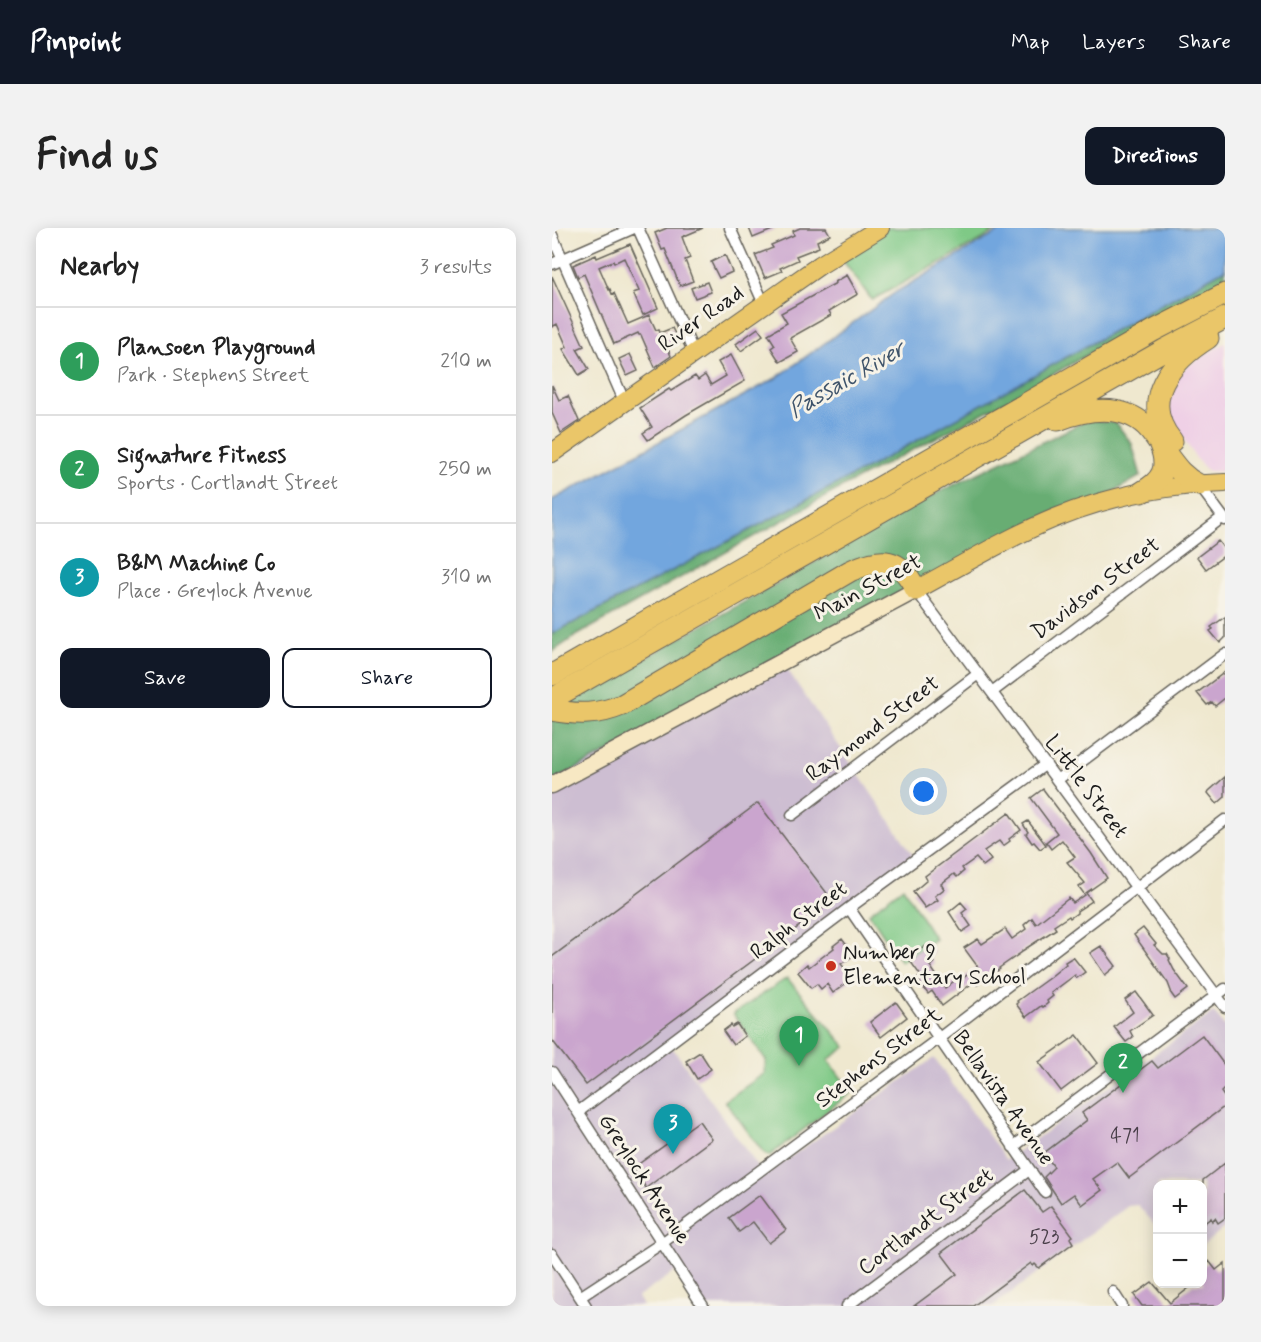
<!DOCTYPE html>
<html lang="en">
<head>
<meta charset="utf-8">
<style>
	:root { --surface:#fff; --page:#f2f2f2; --text:#222; --muted:#767676; --line:#e0e0e0; --accent:#111827 }
	body { margin:0; font-family:Mynerve,sans-serif; background:var(--page); color:var(--text) }
	.controls { position:absolute; right:18px; bottom:18px; display:grid; overflow:hidden; border-radius:12px; box-shadow:0 3px 15px #0003 }
	.controls button { width:54px; height:54px; display:grid; place-items:center; padding:0; border:0; border-bottom:2px solid var(--line); background:var(--surface); color:var(--text); font:30px sans-serif }
	.you { position:absolute; left:372px; top:564px; width:21px; height:21px; margin:-15px; border:4px solid #fff; border-radius:50%; background:#1a73e8; box-shadow:0 0 0 9px #1a73e833 }
	.badge { display:grid; place-items:center; width:39px; height:39px; border-radius:50%; background:var(--accent); color:#fff; font-size:20px; font-weight:700 }
	.pin { position:absolute; translate:-50% -50px; filter:drop-shadow(0 2px 3px #0008) }
	.pin::after { content:''; position:absolute; top:32px; width:21px; height:18px; background:inherit; clip-path:polygon(0 0,100% 0,50% 100%) }
	.list { margin:0; padding:0; list-style:none }
	h2 { display:flex; justify-content:space-between; align-items:center; height:78px; margin:0; padding:0 24px; font-size:26px }
	h2 small { font-size:20px; font-weight:400; color:var(--muted) }
	.list li { display:grid; grid-template-columns:39px 1fr auto; gap:18px; align-items:center; box-sizing:border-box; height:108px; padding:0 24px; border-top:2px solid var(--line) }
	.list b { display:block; font-size:22px; white-space:nowrap }
	.list p { margin:0; font-size:20px; white-space:nowrap; color:var(--muted) }
	.list em { font-size:20px; font-style:normal; color:var(--muted) }
	.actions { display:flex; gap:12px; padding:18px 24px }
	.actions a { flex:1; padding:14px 0; border:2px solid var(--accent); border-radius:12px; text-align:center; font-size:21px; color:var(--accent) }
	.actions .main { background:var(--accent); color:#fff }
	.map { position:relative; flex:none; width:673px; height:1078px; overflow:hidden; border-radius:12px }
	header { display:flex; align-items:center; gap:36px; box-sizing:border-box; height:84px; padding:0 30px; background:var(--accent); color:#fff }
	header strong { font-size:28px }
	nav { display:flex; gap:33px; margin-inline-start:auto; font-size:21px }
	.intro { display:flex; align-items:center; justify-content:space-between; box-sizing:border-box; height:144px; padding:0 36px }
	h1 { margin:0; font-size:42px }
	.button { padding:15px 27px; border-radius:12px; background:var(--accent); color:#fff; font-size:21px; font-weight:700 }
	main { display:flex; gap:36px; padding:0 36px }
	aside { flex:1; background:var(--surface); border-radius:12px; box-shadow:0 3px 15px #0003 }
	.map>svg:first-child { display:block }
	.built { fill:#efd0e6 }
	.industrial { fill:#cdbed2 }
	.green { fill:#7fc986; stroke:#4e7251; stroke-width:1.5 }
	.forest { fill:#67ad73; stroke:#426448; stroke-width:1.5 }
	.water { fill:#72a6de; stroke:#47617d; stroke-width:1.5 }
	.building { fill:#caa5ce }
	.lines { fill:none; stroke-linecap:round; stroke-linejoin:round }
	.street-casing { stroke:#66635b; stroke-width:13 }
	.secondary-casing { stroke:#66635b; stroke-width:19 }
	.primary-casing { stroke:#66635b; stroke-width:20 }
	.highway-casing { stroke:#66635b; stroke-width:23 }
	.street { stroke:#fff; stroke-width:10 }
	.secondary { stroke:#f7e8c3; stroke-width:16 }
	.primary { stroke:#eac669; stroke-width:18 }
	.highway { stroke:#eac669; stroke-width:21 }
	.poi-dot { fill:#c8321e; stroke:#f7f3e8; stroke-width:2 }
	.labels { text-anchor:middle; dominant-baseline:central; stroke-width:6; stroke-linejoin:round; paint-order:stroke }
	.number-label { font-size:20px; fill:#483e48 }
	.street-label { font-size:22px; fill:#1c1c1c; stroke:#f7f3e8 }
	.poi-label { font-size:22px; fill:#1c1c1c; stroke:#f7f3e8; text-anchor:start }
	.water-label { font-size:24px; font-style:italic; fill:#3e536a; stroke:#f7f3e8 }
</style>
</head>
<body>
<header>
<strong>Pinpoint</strong>
<nav><a>Map</a><a>Layers</a><a>Share</a></nav>
</header>
<div class="intro"><h1>Find us</h1><a class="button">Directions</a></div>
<main>
<aside>
<h2>Nearby<small>3 results</small></h2>
<ul class="list">
<li><span class="badge" style="background:#2e9e5b">1</span><div><b>Plansoen Playground</b><p>Park · Stephens Street</p></div><em>210 m</em></li>
<li><span class="badge" style="background:#2e9e5b">2</span><div><b>Signature Fitness</b><p>Sports · Cortlandt Street</p></div><em>250 m</em></li>
<li><span class="badge" style="background:#0f9aa8">3</span><div><b>B&amp;M Machine Co</b><p>Place · Greylock Avenue</p></div><em>310 m</em></li>
</ul>
<div class="actions"><a class="main">Save</a><a>Share</a></div>
</aside>
<div class="map">
<svg width="673" height="1078" viewBox="0 0 673 1078">
	<rect width="100%" height="100%" fill="#f7f3e8"/>
	<filter id="ink" filterUnits="userSpaceOnUse"><feTurbulence type="fractalNoise" baseFrequency=".0167" numOctaves="2"/><feDisplacementMap in="SourceGraphic" scale="12" xChannelSelector="R" yChannelSelector="G"/><feConvolveMatrix kernelMatrix="1 2 1 2 8 2 1 2 1" color-interpolation-filters="sRGB"/></filter>
	<filter id="wash" filterUnits="userSpaceOnUse"><feTurbulence type="fractalNoise" baseFrequency=".008" numOctaves="4" result="noise"/><feDisplacementMap in="SourceGraphic" scale="24" xChannelSelector="R" yChannelSelector="G"/><feGaussianBlur stdDeviation="1.35" result="paint"/><feColorMatrix in="noise" values="0 0 0 0 0 0 0 0 0 0 0 0 0 0 0 0 0 1.4 0 .05"/><feComposite in="paint" operator="in"/></filter>
	<g filter="url(#wash)">
		<rect width="100%" height="100%" fill="#efe8cf"/>
		<path class="built" d="M673 115V244L656 243 646 233 620 193 615 174 620 156 630 143 650 128Z"/>
		<path class="industrial" d="M228 431 364 631 117 815 212 947 382 830 454 932 662 784 673 799V999L651 1017 650 956H606L605 999 586 977 576 978 441 1078H150L126 1042 86 1069 91 1078H0V553Z"/>
		<path class="green" d="M328 0H447L429 12 320 72 286 26Z
			M351 659 383 711 349 734 317 685Z
			M235 750 294 819 276 832 300 864 217 928 211 924 173 873 213 845 214 832 181 786Z"/>
		<path class="forest" d="M673 41V52L640 67 456 172 305 251 24 408 0 424V406L317 239Z
			M540 190 539 192 564 195 580 216 589 248 554 268 0 553V485L126 411 387 264Z"/>
		<path class="water" d="M453 0H673V41L317 239 0 406V272L224 150 344 64Z"/>
		<g id="blocks">
			<path class="building" d="M115 0H151L130 9 138 30 133 32 141 53 128 58 113 21 110 22 103 5Z
				M197 0H225L201 10Z
				M248 0H274L278 7 265 13 267 19 244 28 246 32 228 40 230 43 213 50 203 27 221 20 219 17 242 7 241 3Z
				M78 16 106 80 91 87 81 65 87 63 72 30 62 35 61 33 47 39 57 62 58 61 60 66 62 65 76 96 97 87 104 102 107 101 108 105 120 100 127 114 115 119 119 128 103 139 89 107H87L86 105 62 116 32 46 26 49 21 37 44 27 45 30Z
				M173 27 180 44 167 50 159 34Z
				M295 47 306 66 277 83 279 87 238 110 246 124 228 134 219 120 223 117 216 106 235 95 229 85 284 55 283 54Z
				M0 48 32 118 25 121 37 141 27 147 11 121 15 119 5 96 0 99Z
				M155 54 159 64 143 70 139 60Z
				M206 100 211 107 189 123 184 116Z
				M78 126 86 143 75 148 67 131Z
				M179 127 193 153 134 187 96 212 91 205 100 199 88 180 117 161 119 163 143 148 146 152 153 147 159 157 174 148 166 134Z
				M0 157 7 172 16 168 27 193 9 205 0 185Z
				M666 313 673 322V327L654 341 645 329Z
				M673 389V410L668 415 658 403 661 401 659 399Z
				M673 444V470L663 478 660 474 655 477 645 465Z
				M673 549V569L665 576 656 565 657 563Z
				M491 561 539 625 555 650 534 665 540 673 525 683V685L518 690 517 688 502 698 504 701 470 723V724L447 740 448 741 425 757 422 754 390 778 380 763 376 766 365 751 369 748 356 730 377 716 382 724 377 728 382 735 378 738 393 760 405 751 407 753 426 739 412 720 426 711 430 716 453 701 460 711 474 701 472 697 480 690 484 696 517 670 521 675 533 667 527 659 533 655 515 634 523 629 510 612 499 621 494 614 505 605 479 570Z
				M206 575 281 673 34 857 0 812V729Z
				M457 585 469 602 457 611 458 613 451 618 447 613 432 623 439 632 431 638 424 630 410 640 412 643 405 649 402 646 389 656 392 661 383 668 386 672 373 680 361 664 375 652 373 648Z
				M476 593 494 617 488 621 482 614 480 615 474 606 476 604 471 596Z
				M409 674 415 681 410 685 419 698 410 704 397 684Z
				M591 700 604 716 602 717 611 726H615L618 731 617 732 622 742 636 761 623 771 618 764 619 763 616 755 582 707Z
				M290 711 302 727 289 736 301 750 281 765 275 756 269 761 265 756 259 760 246 744 255 736 257 739 282 720 281 718Z
				M549 718 564 738 553 747 538 725Z
				M521 729 533 744 525 750 523 747 499 765 501 768 495 773 496 775 491 779 489 778 474 789 464 776 466 774 465 773 497 750 514 736 513 734Z
				M584 764 601 787 578 803 581 809 574 814 562 799 581 784 573 772Z
				M344 774 355 789 329 809 318 794Z
				M185 796 193 808 181 817 171 803 179 797 180 799Z
				M525 807 546 835 509 863 487 834Z
				M650 807 673 838V860L669 864 673 870V878L577 950 565 934 541 951 550 962 530 977 522 966 509 975 492 949 502 939 492 925 535 892 530 885 600 833 606 840Z
				M148 824 159 841 145 851 134 833Z
				M147 893 160 911 94 960 81 940Z
				M673 935V990L666 995 663 990 660 993 659 990 651 996V952Z
				M473 962 490 984 499 978 521 1008 518 1010 521 1015 487 1040 483 1036 481 1038 479 1035 421 1078H362L405 1046 389 1025Z
				M208 967 234 1002 217 1015 201 994 187 1004 177 990Z
				M657 1033 664 1042 673 1035V1078H590L582 1067 600 1054 618 1075 642 1056H651V1038Z"/>
		</g>
	</g>
	<g filter="url(#ink)">
		<use href="#blocks" fill-opacity="0" stroke="#66635b" stroke-width="1.5"/>
		<g class="lines">
			<g class="street-casing">
				<path id="street" d="M86 0 142 125
					M178 0 212 76
					M0 7 73 175
					M0 36 82 0
					M647 257 673 292
					M364 362 673 779
					M440 464 671 289
					M505 552 673 426
					M240 587 426 446
					M297 680 493 964
					M0 844 151 1078
					M26 884 297 680 494 536
					M461 919 673 761
					M0 1026 34 1078
					M561 1064 570 1078
					M28 1069 110 1015 378 817 673 592
					M295 1078 477 942"/>
			</g>
			<g class="secondary-casing">
				<path id="secondary" d="M0 557 364 362"/>
			</g>
			<g class="primary-casing">
				<path id="primary" d="M0 225 268 37 328 0
					M364 362C410 337 455 310 503 290 557 268 614 257 673 255"/>
			</g>
			<g class="highway-casing">
				<path id="highway" d="M506 192C534 181 570 175 594 198 601 205 606 213 611 221 622 236 629 248 647 257
					M620 213C586 172 619 133 656 110
					M590 264C611 252 617 240 608 217
					M0 447 601 103 673 66
					M0 471 612 122 673 90
					M0 482C25 487 47 487 70 477L298 343C330 329 348 328 364 362"/>
			</g>
			<use href="#street" class="street"/>
			<use href="#secondary" class="secondary"/>
			<use href="#primary" class="primary"/>
			<use href="#highway" class="highway"/>
		</g>
	</g>
	<circle class="poi-dot" cx="279" cy="738" r="6"/>
	<g class="labels">
		<g class="number-label">
			<text x="573" y="908">471</text>
			<text x="492" y="1009">523</text>
		</g>
		<g class="street-label">
			<text transform="translate(149 91) rotate(-35)">River Road</text>
			<text transform="translate(316 360) rotate(-28)">Main Street</text>
			<text transform="translate(544 361) rotate(-37)">Davidson Street</text>
			<text transform="translate(321 501) rotate(-37)">Raymond Street</text>
			<text transform="translate(534 559) rotate(53)">Little Street</text>
			<text transform="translate(247 693) rotate(-37)">Ralph Street</text>
			<text transform="translate(327 830) rotate(-37)">Stephens Street</text>
			<text transform="translate(451 870) rotate(55)">Bellavista Avenue</text>
			<text transform="translate(92 951) rotate(57)">Greylock Avenue</text>
			<text transform="translate(374 994) rotate(-37)">Cortlandt Street</text>
		</g>
		<g class="poi-label">
			<text x="291" y="725">Number 9<tspan x="291" dy="25">Elementary School</tspan></text>
		</g>
		<g class="water-label">
			<text transform="translate(295 152) rotate(-30)">Passaic River</text>
		</g>
	</g>
</svg>
<div class="controls">
<button>+</button>
<button>−</button>
</div>
<div class="you"></div>
<div class="pin badge" style="left:247px;top:838px;background:#2e9e5b">1</div>
<div class="pin badge" style="left:571px;top:865px;background:#2e9e5b">2</div>
<div class="pin badge" style="left:121px;top:926px;background:#0f9aa8">3</div>
</div>
</main>
</body>
</html>
